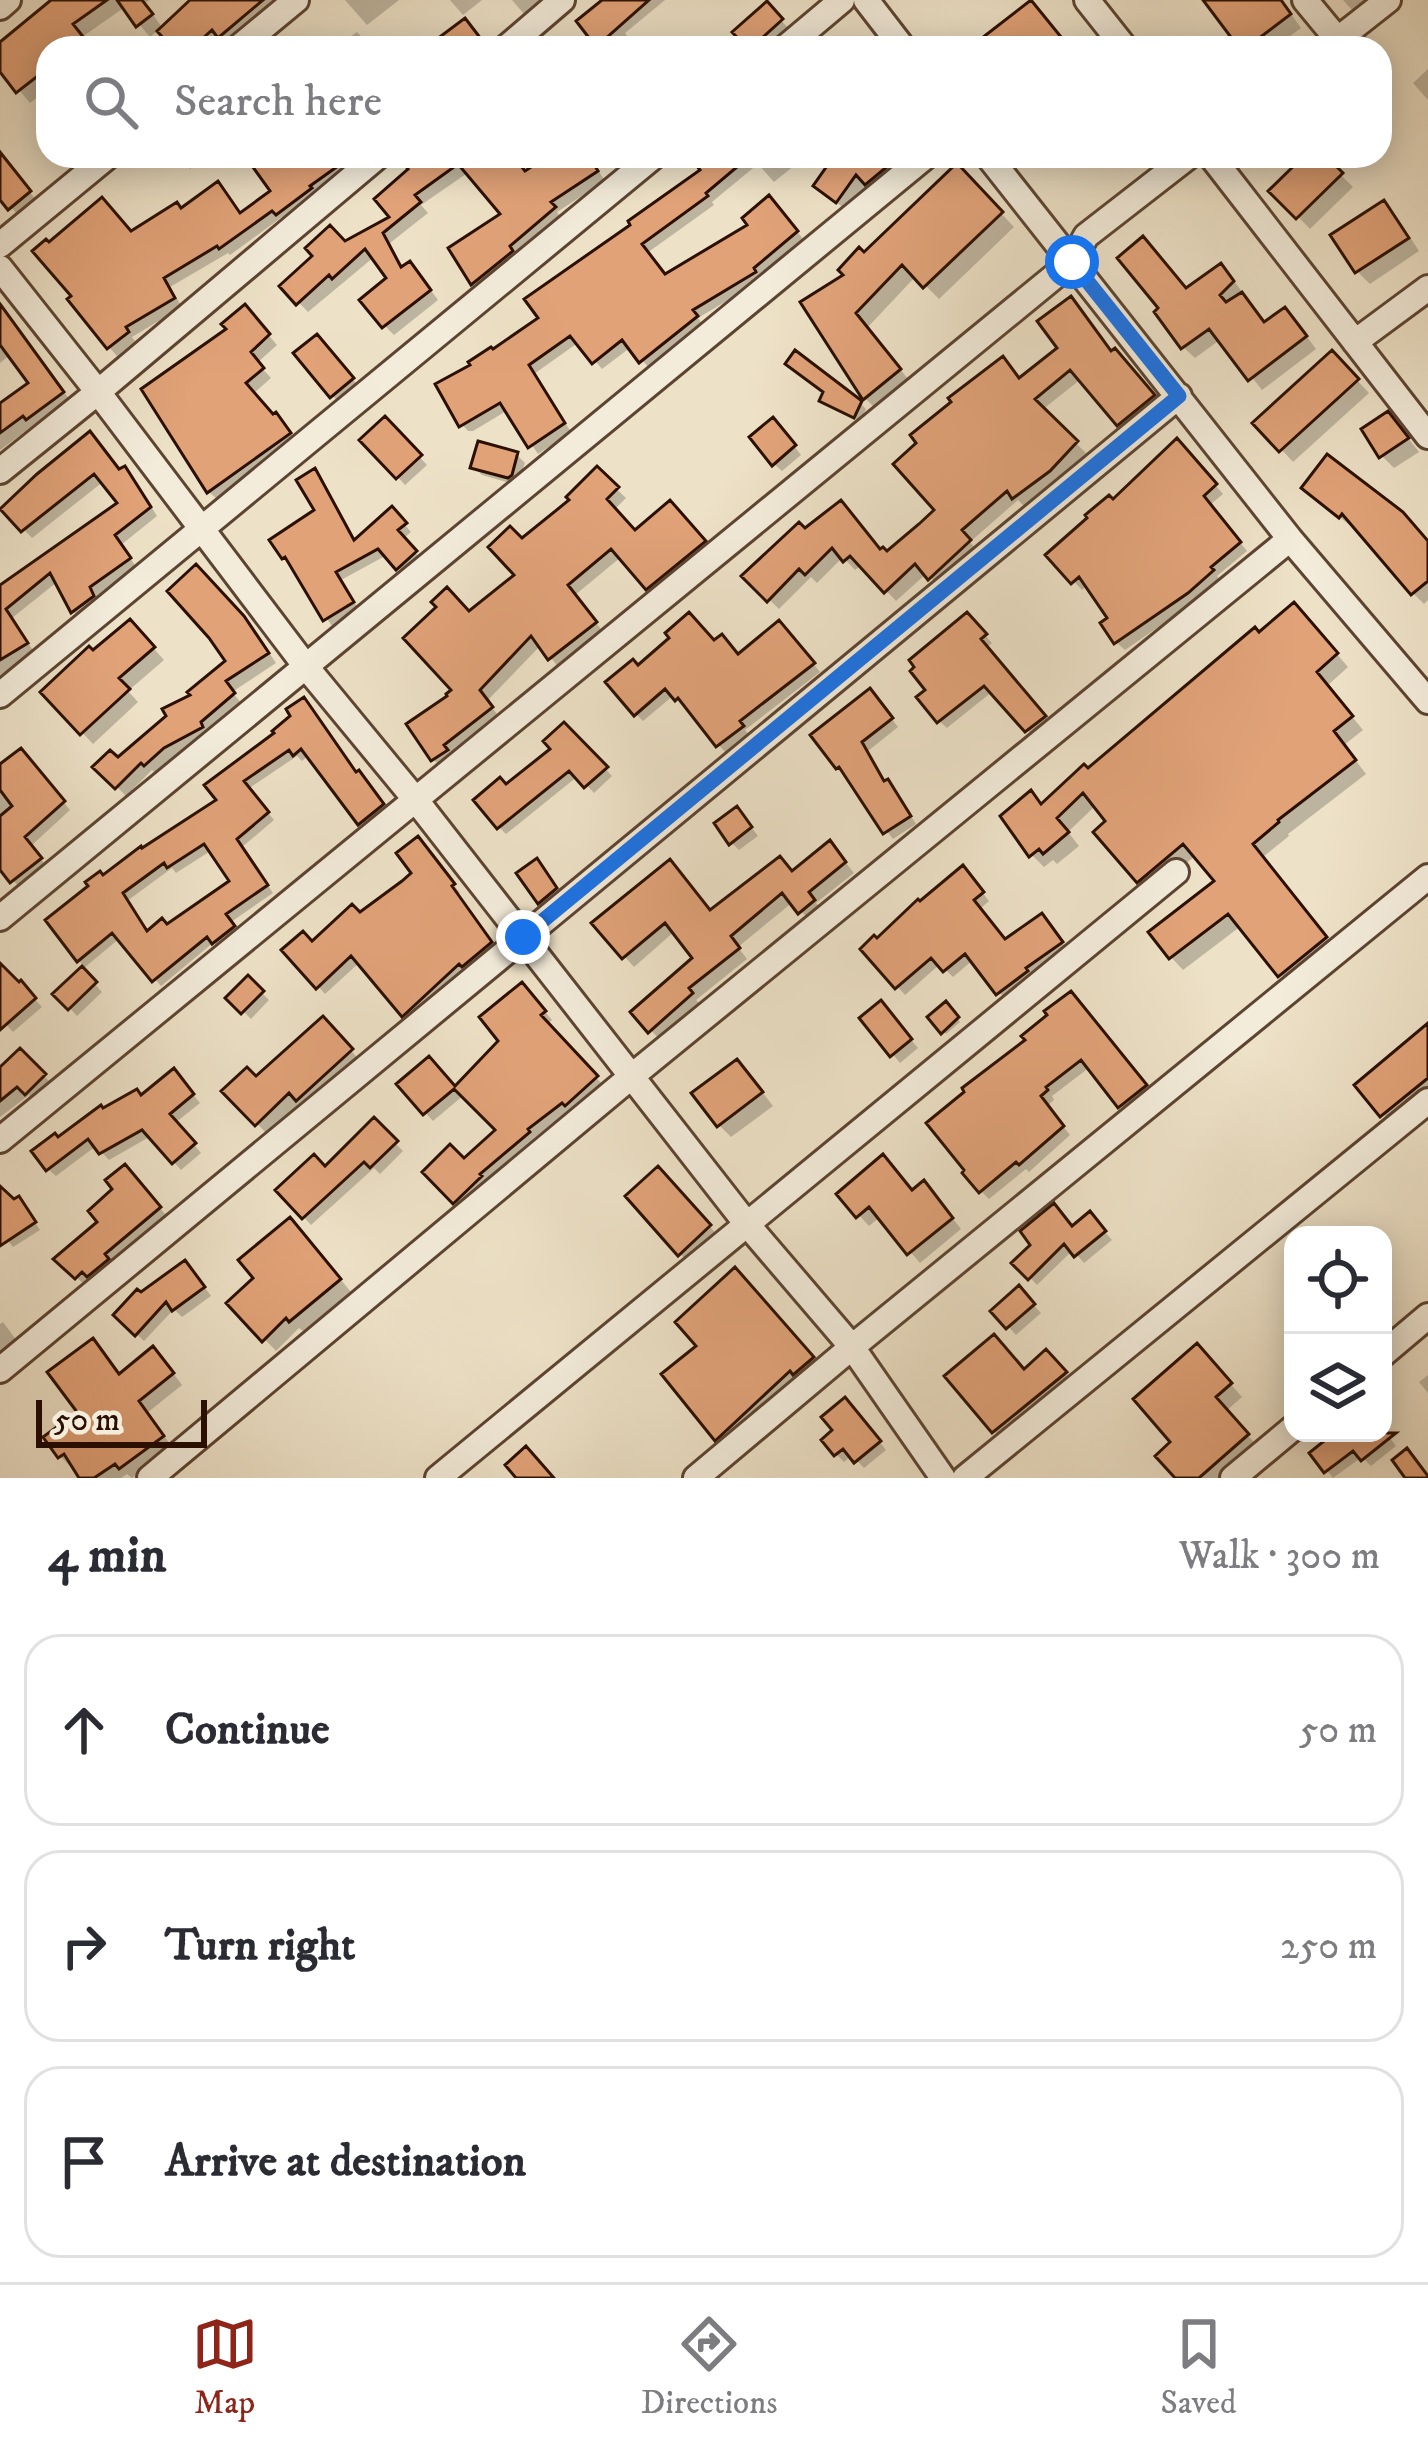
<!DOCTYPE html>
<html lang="en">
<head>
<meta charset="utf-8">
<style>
	:root { --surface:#fff; --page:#f2f2f3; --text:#2b2b33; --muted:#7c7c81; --line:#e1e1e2; --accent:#8f2418 }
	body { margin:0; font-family:"IM FELL DW Pica",serif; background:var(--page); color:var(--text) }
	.controls { position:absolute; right:36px; bottom:36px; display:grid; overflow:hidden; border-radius:24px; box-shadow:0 6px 30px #0003 }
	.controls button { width:108px; height:108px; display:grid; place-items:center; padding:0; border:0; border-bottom:3px solid var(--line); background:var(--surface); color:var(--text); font:60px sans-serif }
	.scale { position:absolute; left:36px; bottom:30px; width:171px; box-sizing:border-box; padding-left:12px; border:6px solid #2b0f00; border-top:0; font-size:33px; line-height:42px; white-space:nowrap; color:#2b0f00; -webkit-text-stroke:9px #f3ecdb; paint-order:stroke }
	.stop { position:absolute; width:36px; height:36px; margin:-27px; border:9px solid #1a73e8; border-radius:50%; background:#fff }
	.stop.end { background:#1a73e8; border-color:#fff; box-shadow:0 3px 12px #0008 }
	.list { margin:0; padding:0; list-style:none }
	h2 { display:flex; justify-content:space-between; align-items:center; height:156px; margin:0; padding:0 48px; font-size:51px }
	h2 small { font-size:39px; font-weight:400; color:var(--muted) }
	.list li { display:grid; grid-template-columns:78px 1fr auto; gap:36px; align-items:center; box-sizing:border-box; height:192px; margin:0 24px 24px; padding:0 24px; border:3px solid var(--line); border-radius:36px }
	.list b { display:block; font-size:45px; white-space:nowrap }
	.list em { font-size:39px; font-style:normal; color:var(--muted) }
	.icon { flex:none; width:66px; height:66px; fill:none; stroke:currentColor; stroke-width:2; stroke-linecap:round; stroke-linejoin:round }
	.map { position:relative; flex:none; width:1428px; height:1478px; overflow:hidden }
	.search { position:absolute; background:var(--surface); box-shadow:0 6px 30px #0003; left:36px; right:36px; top:36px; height:132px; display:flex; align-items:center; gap:30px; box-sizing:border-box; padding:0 42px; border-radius:36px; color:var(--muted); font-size:45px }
	.sheet { height:804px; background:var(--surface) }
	nav { display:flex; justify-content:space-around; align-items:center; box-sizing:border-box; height:168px; border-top:3px solid var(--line); background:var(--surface); font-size:33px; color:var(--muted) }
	nav a { display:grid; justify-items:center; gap:6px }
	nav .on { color:var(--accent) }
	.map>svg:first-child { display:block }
	.shadow { fill:#0003; fill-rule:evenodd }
	.building { fill:#e1a278; stroke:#2b0f00; stroke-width:3; fill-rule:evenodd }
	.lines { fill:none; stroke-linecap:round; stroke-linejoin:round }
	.minor-casing { stroke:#5c4432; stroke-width:30 }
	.minor { stroke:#f3ecdb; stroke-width:24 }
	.route { stroke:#1a73e8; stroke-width:15 }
</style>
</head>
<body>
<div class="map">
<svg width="1428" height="1478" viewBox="0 0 1428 1478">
	<rect width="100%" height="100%" fill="#ede1c7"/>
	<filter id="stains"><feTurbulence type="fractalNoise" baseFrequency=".00167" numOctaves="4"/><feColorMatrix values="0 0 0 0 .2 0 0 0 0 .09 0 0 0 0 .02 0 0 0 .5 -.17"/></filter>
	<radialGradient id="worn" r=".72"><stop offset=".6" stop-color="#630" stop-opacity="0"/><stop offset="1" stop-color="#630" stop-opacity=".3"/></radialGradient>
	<path class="shadow" d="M56 0H150L145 3 163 29 191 0H288L232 47 225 40 217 48H176L160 29 150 37 125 7 82 37 91 48H48V89L30 103 0 67V45Z
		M345 0H399L367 25Z
		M450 0H482L463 15Z
		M512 0H551L529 20Z
		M606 0H665L625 33 627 36 612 48H601L580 21Z
		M1207 0H1281L1301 28 1274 48H1242Z
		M1343 0H1395L1364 23Z
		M767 5 789 29 767 48H753L738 31Z
		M357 32 372 48H334Z
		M854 36 866 48H841Z
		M1428 69V100L1413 83Z
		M179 156H199L202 161 190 169Z
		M249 156H341L351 172 286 222 282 217 230 255 228 253 170 287 182 307 132 337 135 341 117 356 109 347 132 234 182 211 242 216 274 191Z
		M423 156H511L526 174 554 156H589L605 181 557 212 562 218 482 292 452 249 505 215 466 174 421 205 428 213 390 243 404 269 419 274 438 300 394 335 385 326 390 279 374 257 308 312 283 286 345 244 393 218Z
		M714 156H797L800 161 774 182 758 164 712 202 714 205 647 253 666 277 777 207 804 240 759 276 762 280 698 318 703 325 649 368 631 347 602 369 579 342 534 374 571 432 538 454 508 410 473 431H468L460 422 542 319 634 225 704 170Z
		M838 156H923L878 193 868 183 848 211 827 196Z
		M1308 156H1322L1353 187 1310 229 1273 191Z
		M0 162 17 176 36 200 18 215 0 195Z
		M957 167 1014 227 939 299 916 276 867 328 912 384 878 411 865 398 805 303 848 275 864 256Z
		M1384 204 1396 216 1419 251 1370 284 1357 271Z
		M1232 278 1266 325 1296 322 1316 349 1262 390 1221 339 1195 358 1183 347 1187 291Z
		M0 305 72 403 39 428 35 424 0 450V407L32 383 11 354 0 363Z
		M253 317 277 345 257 363 271 378 253 394 273 417 284 424 298 443 218 500 209 492 145 390Z
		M325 345 359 387 339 403 332 395Z
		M1113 354 1124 362 1162 406 1129 434 1081 379 1042 410 1086 453 1060 481 1025 507 1018 500 970 542 979 552 940 588 927 573 896 601 862 565 855 570 843 557 817 583 811 577 779 609 746 577 799 526 887 555 939 511 1020 381Z
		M1332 354 1369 393 1293 462 1257 423Z
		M822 400 860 403 866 409 860 421 828 406Z
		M385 420 427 465 405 485 364 440Z
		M1400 428 1419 452 1394 468 1382 456Z
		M781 429 801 455 782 471 774 464Z
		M1185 450 1223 494 1210 505 1247 551 1217 576 1220 580 1196 601 1125 650 1116 642 1112 619 1088 585 1082 590 1049 555 1113 502Z
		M517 455 525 463 517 485 482 475 474 467Z
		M597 470 626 498 614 510 635 534 679 513 712 551 657 597 621 557 575 595 604 633 559 668 541 645 487 701 500 718 442 768 433 759 452 697 469 615 518 575 522 542 573 500Z
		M120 472 133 478 157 516 121 545 137 568 96 597 101 605 81 619 73 611 57 582 12 618 34 652 0 675V589L121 503 104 481 32 538 4 509 39 476Z
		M315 472 321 478 356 542 392 510 411 532 403 539 421 559 405 574 387 555 341 580 359 610 332 626 284 557 317 511Z
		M1316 499 1428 544V600L1424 604 1413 593 1354 523 1351 526Z
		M196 568 253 629 276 663 232 692 242 704 211 737 174 757 155 773 152 770 126 796 97 767 117 761 194 696 229 661Z
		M967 616 992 643 986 648 1051 724 1034 737 993 691 947 728 939 721 929 691Z
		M1306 618 1348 667 1327 686 1363 730 1344 745 1366 774 1288 834 1289 836 1263 857 1337 950 1292 987 1241 926 1183 970 1171 957 1218 882 1196 855 1151 893 1139 881 1109 822 1096 805 1068 832 1079 846 1057 864 1053 860 1044 867 1032 855 1043 807 1259 636Z
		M787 632 820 672 745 730 749 735 726 753 674 695 643 721 636 714 638 669 714 644 739 657Z
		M141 634 164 660 128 691 138 702 93 744 44 692 93 654Z
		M876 699 898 727 868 751 886 783 894 790 916 824 893 839 838 767Z
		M278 733 357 775 365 781 389 812 367 829 309 755 302 761 297 756 248 789 274 820 242 847 273 893 231 922 239 934 221 949 214 942 161 986 120 938 84 968 79 960 103 878 220 801ZM212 850 234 882 167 927 148 933 127 901 172 868 176 873Z
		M554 749 592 754 612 776 594 793 578 776 506 834 499 827 507 788Z
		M28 760 70 810 31 846 47 867 20 888 0 865V768Z
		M744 818 758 836 739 850 732 843Z
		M425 848 460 893 457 895 498 951 411 1022 360 962 325 994 285 950 312 945 360 916 416 873Z
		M839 854 854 873 816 903 823 911 810 921 793 902 738 947 747 959 696 1000 701 1005 660 1040 634 1012 696 958 675 931 634 967 596 924 711 913Z
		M544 869 563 897 548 910 520 873Z
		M970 877 989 901 980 909 1006 942 1050 924 1068 951 1006 1000 973 960 953 977 940 964 905 995 864 949Z
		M82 970 102 992 77 1016 57 994Z
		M0 976 21 984 42 1007 13 1032 0 1018Z
		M248 979 269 1000 251 1019 230 998Z
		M530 994 552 1020 546 1025 604 1086 575 1112 572 1109 534 1138 536 1141 463 1210 426 1172 463 1162 500 1130 464 1095 433 1121 400 1085 429 1060 455 1089 502 1041Z
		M1079 1003 1153 1095 1129 1115 1090 1067 1052 1096 1054 1100 1047 1106 1070 1135 1029 1172 1026 1169 989 1199 981 1191Z
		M946 1005 960 1022 946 1034 931 1018Z
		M888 1012 918 1048 900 1063 863 1019Z
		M333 1030 361 1062 309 1109 302 1102 268 1135 226 1091 256 1080Z
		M1428 1038V1100L1395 1127 1358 1085Z
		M20 1052 53 1085 36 1102 29 1095 0 1117V1071Z
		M749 1075 773 1106 731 1137 719 1125Z
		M181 1080 200 1103 175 1123 201 1153 181 1170 151 1136 109 1160 96 1146 56 1176 48 1169 58 1141Z
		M374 1122 403 1151 380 1174 374 1168 311 1225 279 1190 325 1170Z
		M136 1178 169 1219 87 1287 57 1259 101 1223Z
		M670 1182 721 1239 693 1266 680 1254Z
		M0 1190 24 1206 40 1230 13 1247 0 1231Z
		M913 1193 934 1195 961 1229 920 1263 880 1217 869 1226 840 1194Z
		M1097 1223 1112 1240 1084 1263 1073 1250 1037 1285 1016 1263 1073 1229Z
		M301 1232 351 1292 303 1331 299 1328 276 1351 230 1303Z
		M193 1271 211 1296 182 1317 174 1309 144 1341 117 1315Z
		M743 1279 820 1366 725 1446 717 1439 700 1347Z
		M1019 1289 1041 1313 1016 1335 994 1311Z
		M3 1322 20 1345 0 1360V1324Z
		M1045 1353 1075 1384 1004 1441 994 1431 1025 1372Z
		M1209 1359 1242 1397 1226 1411 1259 1448 1225 1478H1179L1174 1442Z
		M164 1361 182 1385 147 1413 173 1448 132 1478 127 1474 121 1478H83L74 1465 71 1467 60 1456 81 1413 120 1376Z
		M1428 1375V1393L1419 1382Z
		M853 1409 886 1450 864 1468 852 1455 844 1462 836 1454V1431Z
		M1383 1429 1396 1446 1371 1466 1362 1457 1333 1478 1313 1453 1340 1433H1383Z"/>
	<path class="building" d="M51 0H107L73 24 92 48H48V68L16 93 0 72V42Z
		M117 0H142L153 14 136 27Z
		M190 0H263L218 38 212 30 192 48H172L157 31Z
		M602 0H649L596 47 576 21Z
		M1031 0 1070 48H969Z
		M1203 0H1281L1291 14 1246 48H1239Z
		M767 1 783 19 751 48H747L732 32Z
		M465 18 488 48H425Z
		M0 152 31 191 8 210 0 200Z
		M245 156H352L310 186 312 188 276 215 272 211 219 249 217 246 164 278 175 298 126 327 129 332 107 349 67 299 71 296 32 251 46 239 49 242 102 197 131 231 177 202 181 208 218 181 240 213 270 191Z
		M417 156H513L525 171 548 156H589L598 171 551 202 556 207 510 246 513 251 471 285 448 248 500 214 458 164 415 195 421 202 383 233 401 267 410 261 431 290 382 328 359 300 386 278 365 249 332 279 329 275 296 305 279 286 312 256 305 248 330 225 345 241 389 217 374 199 408 169 405 165Z
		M709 156H750L706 193 708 196 642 244 665 274 747 225 742 218 769 195 798 231 754 268 756 272 693 310 698 316 639 363 622 340 592 364 570 336 529 365 565 423 528 448 500 403 459 427 435 384 470 365 468 362 491 347 493 349 538 318 524 299 630 225 628 221 700 170 697 166Z
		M834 156H900L865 185 856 175 836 203 813 186Z
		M1304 156H1326L1343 173 1296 219 1268 191Z
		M957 163 1003 212 923 288 902 265 856 313 901 369 863 400 800 302 843 275 838 270 859 247 864 252Z
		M1384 200 1409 238 1355 273 1330 235Z
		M1143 236 1186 288 1221 263 1234 281 1220 295 1226 302 1242 292 1264 322 1285 307 1307 336 1248 381 1209 329 1181 349 1154 312 1158 308 1117 258Z
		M1071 296 1111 351 1115 348 1155 395 1117 426 1070 370 1035 399 1078 441 1050 471 1012 499 1007 491 962 530 971 540 928 580 915 564 884 593 850 556 843 562 832 548 805 575 799 569 767 602 741 576 799 522 805 528 841 500 880 549 883 547 887 551 919 524 934 510 893 464 916 443 910 435 951 402 948 398 1003 356 1019 378 1057 348 1037 321Z
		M0 304 64 392 26 420 23 416 0 433V403L28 383 0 345Z
		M245 304 270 334 251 352 264 368 246 383 273 414 276 412 291 433 207 493 141 389 226 329 221 324Z
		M317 334 354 378 330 398 293 353Z
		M795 350 862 401 854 418 819 401 823 392 785 364Z
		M1332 350 1359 379 1279 452 1252 423Z
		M1388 411 1409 438 1379 458 1361 429Z
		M385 416 422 455 396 479 359 440Z
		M773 417 796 445 772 466 749 437Z
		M90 431 119 469 125 466 151 507 115 535 131 558 90 587 94 596 71 613 50 573 6 609 28 643 0 660V585L117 503 94 474 21 532 0 509 37 474Z
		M1177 438 1217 484 1204 496 1241 542 1211 567 1214 570 1188 593 1114 644 1100 623 1107 618 1079 577 1071 584 1045 555 1087 518 1085 515 1109 495 1113 499Z
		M478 441 518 452 512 475 508 478 470 468Z
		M1327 454 1403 512 1428 541V581L1411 595 1342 514 1339 518 1301 488Z
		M597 466 619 487 607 499 635 530 670 500 706 541 646 590 611 549 568 585 597 622 548 660 531 636 480 690 493 707 444 745 448 750 431 761 406 724 447 696 446 694 451 690 403 638 436 607 431 602 447 587 469 611 514 575 488 547 510 526 522 538 569 500 566 497Z
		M315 468 354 540 392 506 407 523 398 530 417 551 396 570 378 549 336 572 354 602 323 621 285 557 282 559 269 540 314 510 296 480Z
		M196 564 244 616 269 653 226 681 235 693 201 722 203 727 164 748 144 766 141 763 115 789 92 767 110 750 118 757 166 716 162 709 190 695 187 692 225 661 209 638 167 591Z
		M1294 602 1338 653 1317 672 1353 716 1334 731 1356 760 1278 820 1279 822 1253 844 1327 937 1278 977 1228 914 1169 959 1148 932 1214 881 1183 844 1137 883 1093 832 1105 821 1083 793 1057 818 1069 832 1043 854 1039 849 1029 857 1000 816 1031 790 1041 804 1084 764 1088 768 1255 627 1259 632Z
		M689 612 714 640 722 634 738 654 779 620 815 663 740 721 744 726 716 747 678 698 675 701 665 689 634 716 605 682 633 659 638 665 669 638 665 633Z
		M967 612 987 634 981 639 1046 716 1025 732 984 686 937 723 916 697 925 690 910 671 914 667 909 660Z
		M130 619 155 647 119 678 130 689 80 735 40 692 89 646 93 650Z
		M870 688 893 718 862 742 884 781 888 779 911 816 883 834 839 767 836 769 810 735Z
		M304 697 356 772 359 770 384 804 358 825 301 749 293 756 289 750 244 781 269 812 237 839 268 885 226 914 235 926 212 944 207 937 152 982 112 933 77 962 45 920 88 886 85 882 100 871 103 875 141 846 142 848 216 800 204 785 274 733 272 731 290 716 286 709ZM204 844 229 881 167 924 162 918 147 931 123 893 164 863 167 868Z
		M564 722 608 767 584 788 569 771 497 829 473 800 500 777 506 784 550 749 543 741Z
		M21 748 65 801 25 837 42 858 10 883 0 870V816L12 806 0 790V764Z
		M737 806 752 827 729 845 714 823Z
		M418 836 455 884 452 886 492 942 462 967 459 964 402 1017 351 956 316 989 281 950 303 931 312 941 352 904 360 912 402 881 411 873 396 853Z
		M830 840 846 862 809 892 815 900 798 914 782 893 731 936 740 948 689 988 693 993 648 1033 630 1012 692 958 665 923 622 959 591 923 670 859 710 910 780 856 792 871Z
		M537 858 557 888 538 904 516 873Z
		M963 865 984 892 974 900 1005 939 1042 913 1063 942 1026 968 1028 971 996 995 965 954 943 972 931 958 895 989 860 949 874 935 877 938 918 899 920 901Z
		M0 963 19 982 21 980 36 998 0 1030Z
		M82 966 97 982 68 1010 52 994Z
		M248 975 264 991 241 1014 225 998Z
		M522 982 546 1011 541 1015 598 1076 565 1106 562 1103 528 1129 530 1132 480 1174 482 1176 453 1204 422 1172 450 1144 464 1158 495 1130 454 1089 423 1115 396 1084 429 1056 455 1086 498 1041 479 1017Z
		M1071 991 1147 1085 1118 1108 1081 1060 1046 1087 1048 1090 1041 1096 1064 1126 1019 1165 1016 1162 979 1193 962 1173 964 1170 926 1123 964 1092 962 1088 1025 1040 1021 1036 1047 1015 1044 1011Z
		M881 1000 912 1039 890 1057 859 1018Z
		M946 1001 959 1017 941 1034 927 1017Z
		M323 1016 353 1049 296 1101 289 1093 255 1126 221 1091 247 1067 256 1076Z
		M1428 1023V1078L1380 1117 1354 1085Z
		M20 1048 46 1074 25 1095 17 1087 0 1101V1067Z
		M737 1059 763 1092 717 1127 691 1093Z
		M174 1068 194 1094 170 1114 196 1143 172 1164 142 1130 99 1154 88 1139 46 1171 31 1151 55 1133 58 1137 101 1105 103 1108 137 1089 141 1095Z
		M374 1117 398 1141 370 1168 364 1162 302 1219 275 1190 314 1154 325 1166Z
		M883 1154 912 1190 924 1180 953 1218 907 1255 869 1207 856 1218 836 1194Z
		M125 1164 161 1207 105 1254 109 1259 87 1277 82 1272 75 1279 53 1259 97 1222 88 1211 112 1189 105 1180Z
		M658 1166 711 1225 678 1256 625 1196Z
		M0 1186 14 1199 19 1196 36 1222 0 1246Z
		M1054 1203 1072 1226 1090 1211 1106 1231 1074 1257 1064 1244 1028 1280 1011 1263 1030 1245 1020 1231Z
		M290 1217 341 1279 289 1322 286 1318 262 1342 226 1303 253 1278 238 1260Z
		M185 1260 205 1287 172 1311 166 1302 135 1336 113 1315 137 1289 141 1292Z
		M735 1267 814 1357 793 1375 790 1371 715 1441 661 1374 696 1346 675 1322Z
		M1019 1285 1035 1304 1006 1329 990 1311Z
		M994 1334 1024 1369 1046 1349 1067 1372 992 1433 944 1376Z
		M93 1338 119 1374 153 1346 174 1373 139 1401 164 1436 119 1469 115 1464 94 1478H79L64 1454 58 1458 43 1437 77 1412 47 1372Z
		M1197 1343 1232 1383 1216 1397 1249 1434 1199 1478H1175L1155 1456 1170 1442 1133 1399Z
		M845 1397 881 1441 854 1463 843 1449 834 1456 821 1440 832 1430 821 1417Z
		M1334 1433H1396L1361 1461 1353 1451 1324 1473 1309 1453Z
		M526 1446 554 1478H516L505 1465Z
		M1407 1448 1428 1476V1478H1405L1392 1460Z"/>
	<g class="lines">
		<g class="minor-casing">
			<path id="minor" d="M866 0 903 48
				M1087 0 1125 48
				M1305 0 1338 40
				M0 7 8 0
				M238 48 296 0
				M506 48 562 0
				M785 48 842 0
				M1327 48 1388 0
				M988 156 1290 539 1428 701
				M1211 156 1428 436
				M0 245 108 156
				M0 268 98 392 307 668 415 799 746 1223 852 1347 943 1478
				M1355 342 1428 288
				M0 471 98 392 378 156
				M0 695 654 156
				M0 918 926 156
				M0 1140 1072 262 1086 236 1189 156
				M1383 1354 1428 1316
				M0 1370 1179 396
				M150 1478 632 1076 1290 539
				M438 1478 1176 872
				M696 1478 852 1347 1428 877
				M965 1478 1428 1101
				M1233 1478 1293 1428"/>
		</g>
		<use href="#minor" class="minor"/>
	</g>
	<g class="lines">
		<path class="route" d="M523 937 1179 396 1072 262"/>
	</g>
	<rect width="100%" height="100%" filter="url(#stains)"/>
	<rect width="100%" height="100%" fill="url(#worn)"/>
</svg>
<div class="controls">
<button><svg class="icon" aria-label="locate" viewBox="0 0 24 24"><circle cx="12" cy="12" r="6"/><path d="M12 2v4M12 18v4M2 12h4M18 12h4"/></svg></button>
<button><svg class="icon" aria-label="layers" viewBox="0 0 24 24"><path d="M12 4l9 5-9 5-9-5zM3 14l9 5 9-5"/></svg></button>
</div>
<div class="scale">50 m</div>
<div class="stop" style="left:1072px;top:262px"></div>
<div class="stop end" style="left:523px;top:937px"></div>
<div class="search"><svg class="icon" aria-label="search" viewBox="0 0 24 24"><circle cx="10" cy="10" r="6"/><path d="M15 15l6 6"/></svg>Search here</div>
</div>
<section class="sheet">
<h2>4 min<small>Walk · 300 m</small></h2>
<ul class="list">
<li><svg class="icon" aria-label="ahead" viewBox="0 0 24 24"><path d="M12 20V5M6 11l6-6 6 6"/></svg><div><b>Continue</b></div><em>50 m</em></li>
<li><svg class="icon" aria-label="right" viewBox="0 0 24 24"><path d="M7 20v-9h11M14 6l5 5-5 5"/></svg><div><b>Turn right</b></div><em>250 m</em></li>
<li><svg class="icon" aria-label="arrive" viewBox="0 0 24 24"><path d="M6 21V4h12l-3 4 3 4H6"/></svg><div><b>Arrive at destination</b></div></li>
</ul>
</section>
<nav>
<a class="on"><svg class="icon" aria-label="map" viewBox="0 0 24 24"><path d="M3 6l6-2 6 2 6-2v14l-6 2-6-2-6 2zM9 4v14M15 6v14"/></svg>Map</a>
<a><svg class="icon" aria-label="directions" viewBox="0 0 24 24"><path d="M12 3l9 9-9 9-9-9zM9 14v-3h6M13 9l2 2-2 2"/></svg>Directions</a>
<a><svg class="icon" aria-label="saved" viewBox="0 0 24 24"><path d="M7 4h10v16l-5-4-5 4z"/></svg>Saved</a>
</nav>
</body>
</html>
